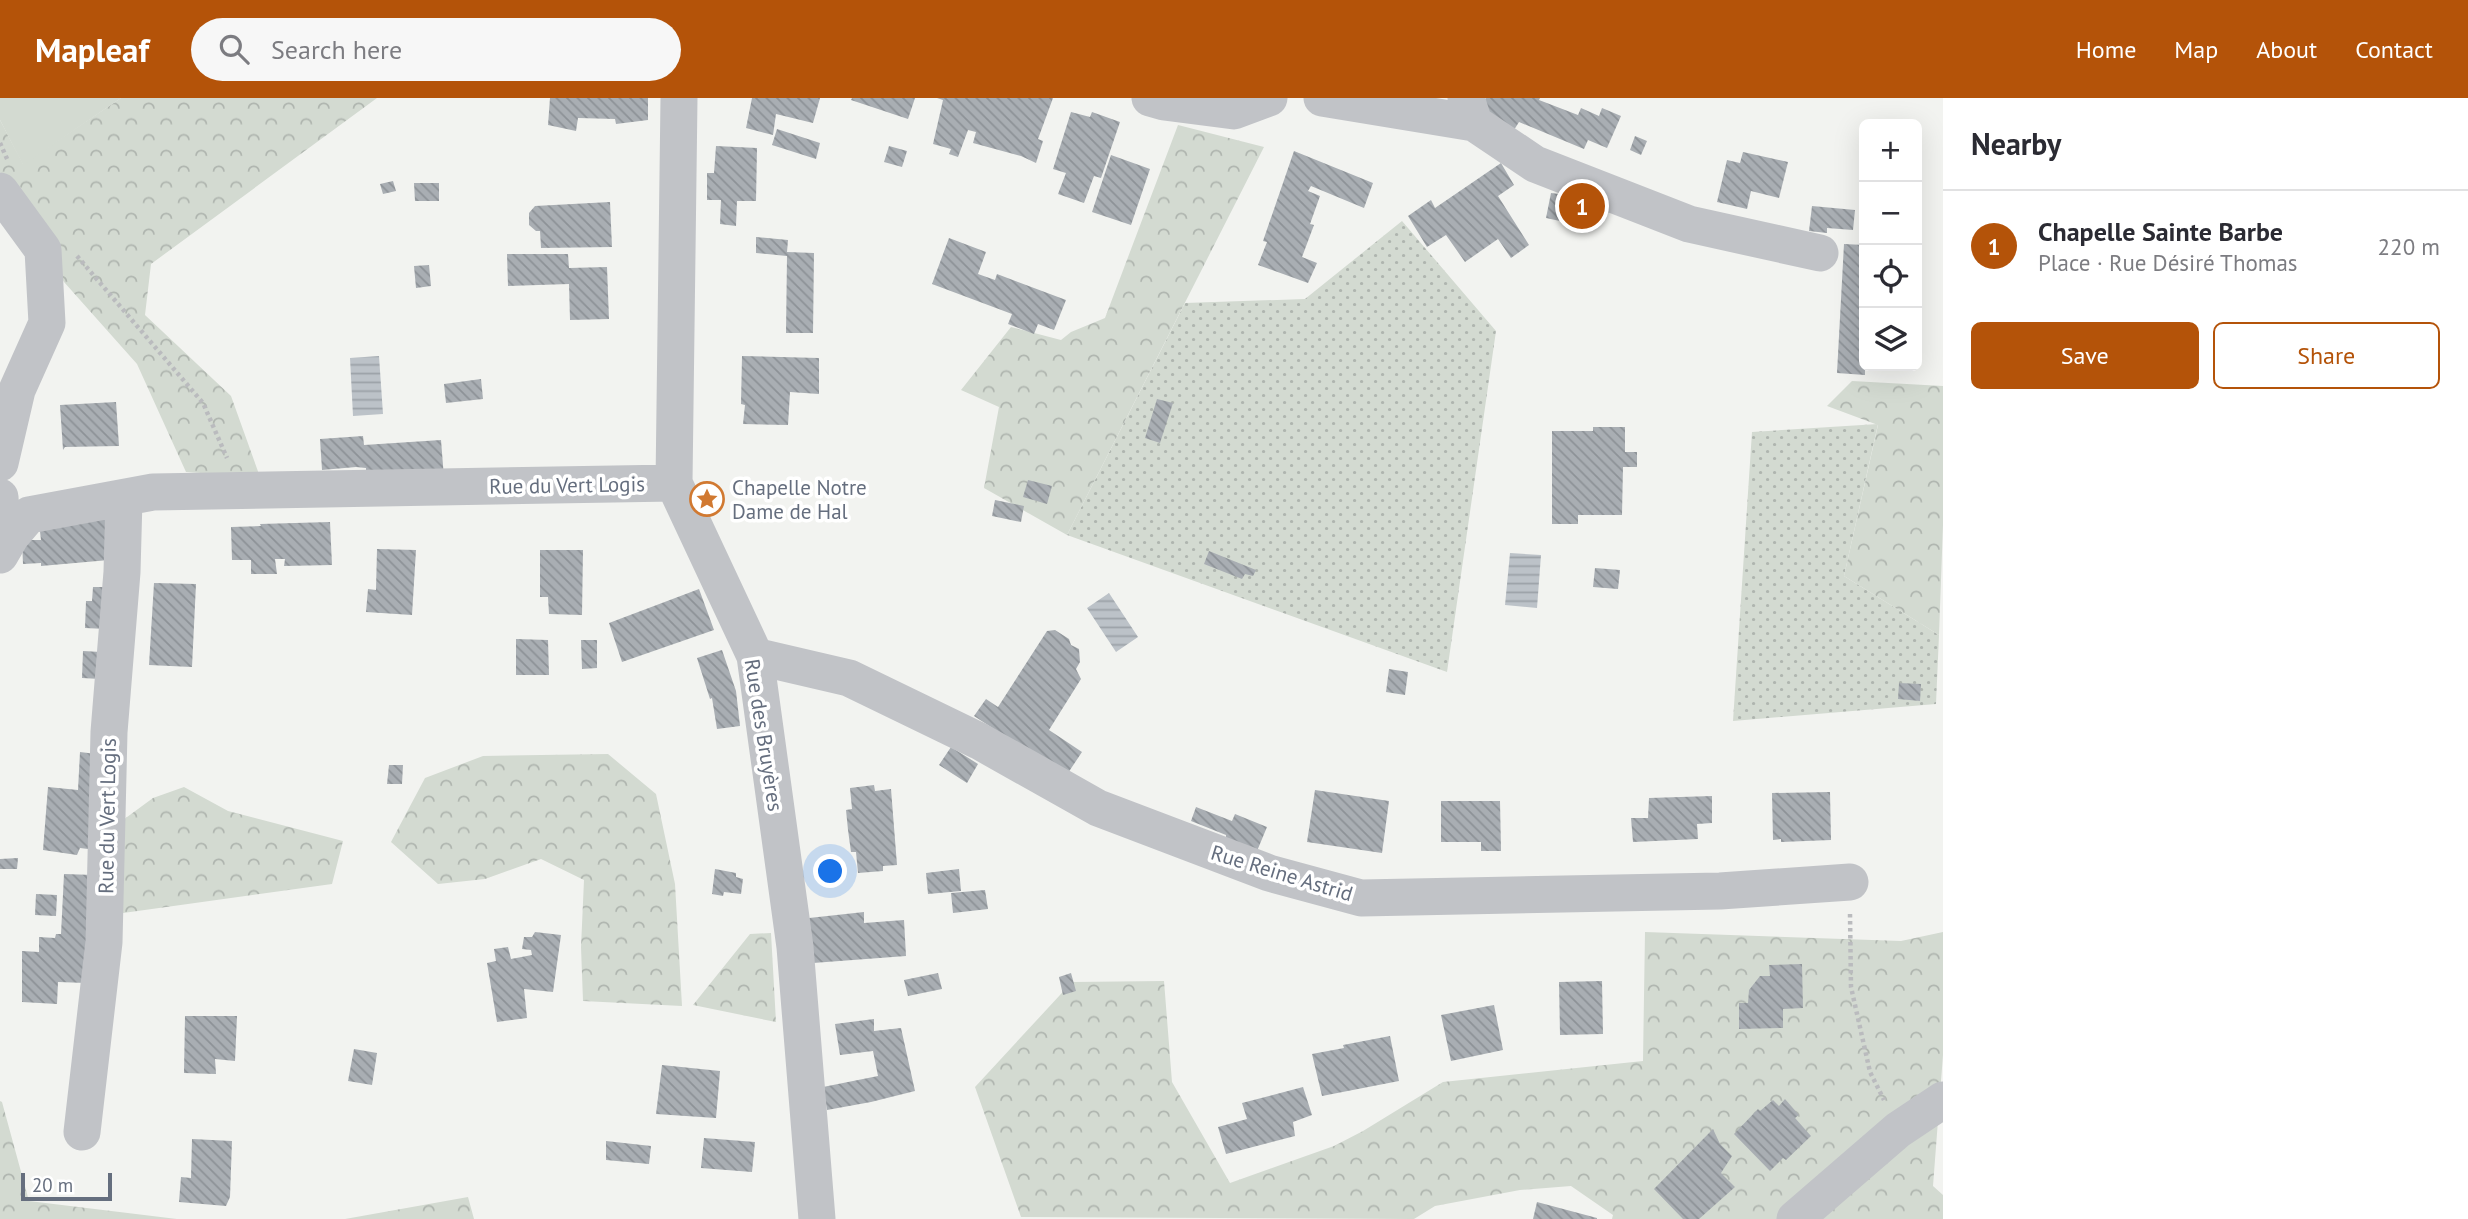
<!DOCTYPE html>
<html lang="en">
<head>
<meta charset="utf-8">
<style>
	:root { --surface:#fff; --page:#f7f7f7; --text:#2b2b33; --muted:#7c7c81; --line:#e1e1e2; --accent:#b45309 }
	body { margin:0; font-family:"PT Sans",sans-serif; background:var(--page); color:var(--text) }
	.controls { position:absolute; right:21px; top:21px; display:grid; overflow:hidden; border-radius:10px; box-shadow:0 7px 28px #0002 }
	.controls button { width:63px; height:63px; display:grid; place-items:center; padding:0; border:0; border-bottom:2px solid var(--line); background:var(--surface); color:var(--text); font:35px sans-serif }
	.scale { position:absolute; left:21px; bottom:18px; width:91px; box-sizing:border-box; padding-left:7px; border:4px solid #656e7e; border-top:0; font-size:19px; line-height:24px; white-space:nowrap; color:#656e7e; -webkit-text-stroke:5px #fff; paint-order:stroke }
	.you { position:absolute; left:831px; top:774px; width:24px; height:24px; margin:-18px; border:5px solid #fff; border-radius:50%; background:#1a73e8; box-shadow:0 0 0 10px #1a73e833 }
	.badge { display:grid; place-items:center; width:46px; height:46px; border-radius:50%; background:var(--accent); color:#fff; font-size:23px; font-weight:700 }
	.pin { position:absolute; translate:-50% -50%; border:4px solid #fff; box-shadow:0 2px 7px #0006 }
	.list { margin:0; padding:0; list-style:none }
	h2 { display:flex; justify-content:space-between; align-items:center; height:91px; margin:0; padding:0 28px; font-size:30px }
	h2 small { font-size:23px; font-weight:400; color:var(--muted) }
	.list li { display:grid; grid-template-columns:46px 1fr auto; gap:21px; align-items:center; box-sizing:border-box; height:112px; padding:0 28px; border-top:2px solid var(--line) }
	.list b { display:block; font-size:26px; white-space:nowrap }
	.list p { margin:0; font-size:23px; white-space:nowrap; color:var(--muted) }
	.list em { font-size:23px; font-style:normal; color:var(--muted) }
	.actions { display:flex; gap:14px; padding:21px 28px }
	.actions a { flex:1; padding:16px 0; border:2px solid var(--accent); border-radius:10px; text-align:center; font-size:24px; color:var(--accent) }
	.actions .main { background:var(--accent); color:#fff }
	.icon { flex:none; width:38px; height:38px; fill:none; stroke:currentColor; stroke-width:2; stroke-linecap:round; stroke-linejoin:round }
	.map { position:relative; flex:none; width:1943px; height:1121px; overflow:hidden }
	header { display:flex; align-items:center; gap:42px; box-sizing:border-box; height:98px; padding:0 35px; background:var(--accent); color:#fff }
	header strong { font-size:33px }
	nav { display:flex; gap:38px; margin-inline-start:auto; font-size:24px }
	.search { width:490px; height:63px; background:var(--page); display:flex; align-items:center; gap:18px; box-sizing:border-box; padding:0 24px; border-radius:38px; color:var(--muted); font-size:26px }
	main { display:flex }
	aside { flex:1; background:var(--surface) }
	.map>svg:first-child { display:block }
	.grass { fill:url(#grass-dots) }
	.forest { fill:url(#forest-crowns) }
	.park { fill:#d3dad1 }
	.water { fill:url(#water-rules) }
	.building { fill:url(#building-back-hatch) }
	.lines { fill:none; stroke-linecap:round; stroke-linejoin:round }
	.path { stroke:#babbbe; stroke-width:4.5; stroke-dasharray:3.5 3.5; stroke-linecap:butt }
	.minor { stroke:#c1c3c7; stroke-width:37 }
	.labels { text-anchor:middle; dominant-baseline:central; stroke-width:7; stroke-linejoin:round; paint-order:stroke }
	.street-label { font-size:21px; fill:#656e7e; stroke:#fff }
	.poi-label { font-size:21px; fill:#656e7e; stroke:#fff; text-anchor:start }
</style>
</head>
<body>
<header>
<strong>Mapleaf</strong>
<div class="search"><svg class="icon" aria-label="search" viewBox="0 0 24 24"><circle cx="10" cy="10" r="6"/><path d="M15 15l6 6"/></svg>Search here</div>
<nav><a>Home</a><a>Map</a><a>About</a><a>Contact</a></nav>
</header>
<main>
<div class="map">
<svg width="1943" height="1121" viewBox="0 0 1943 1121">
	<defs>
		<pattern id="grass-dots" width="8" height="8" patternUnits="userSpaceOnUse" patternTransform="scale(1.75)"><rect width="8" height="8" fill="#d3dad1"/><path d="M2 2h.1M6 6h.1" fill="none" stroke="#afb5af" stroke-width="1.8" stroke-linecap="round"/></pattern>
		<pattern id="forest-crowns" width="20" height="18" patternUnits="userSpaceOnUse" patternTransform="scale(1.75)"><rect width="20" height="18" fill="#d3dad1"/><path d="M2 6a3 3 0 1 1 6 0M12 15a3 3 0 1 1 6 0" fill="none" stroke="#afb5af"/></pattern>
		<pattern id="water-rules" width="6" height="5" patternUnits="userSpaceOnUse" patternTransform="scale(1.75)"><rect width="6" height="5" fill="#bcc2c8"/><path d="M0 2.5h6" fill="none" stroke="#9ca2a8"/></pattern>
		<pattern id="building-back-hatch" width="6" height="6" patternUnits="userSpaceOnUse" patternTransform="scale(1.75)"><rect width="6" height="6" fill="#a9aeb3"/><path d="M-1 5l2 2M0 0l6 6M5-1l2 2" fill="none" stroke="#8d9297"/></pattern>
	</defs>
	<rect width="100%" height="100%" fill="#f2f3f0"/>
	<path class="grass" d="M1402 123 1496 233 1447 574 1067 437 1185 205 1305 201Z
		M1878 326 1844 478 1939 537 1936 606 1733 623 1752 334Z"/>
	<path class="forest" d="M121 0H377L151 166 145 217 231 298 260 379 186 374 137 266 64 184 0 74V22L23 66Z
		M1178 27 1264 49 1067 437 984 390 999 309 961 292 1011 229 1061 242 1071 234 1105 220Z
		M1852 283 1943 288V427L1939 537 1844 478 1878 327 1827 308Z
		M608 656 656 696 675 786 682 908 583 903 581 849 584 782 541 761 485 781 438 786 391 744 425 680 483 658Z
		M184 689 228 713 343 743 332 786 116 816 123 722 153 700Z
		M1645 834 1901 843 1943 834V957L1933 1088 1943 1097V1121H1612L1613 1117 1571 1088 1520 1092 1435 1108 1414 1121 1021 1119 975 989 1072 884 1164 883 1172 984 1230 1085 1334 1048 1363 1033 1443 984 1643 963Z
		M771 835 776 924 693 907 750 836Z
		M0 1003 2 1004 29 1103 177 1121H0Z
		M468 1099 474 1121H345Z"/>
	<path class="park" d="M0 0H121L23 67 0 22Z"/>
	<path class="water" d="M379 258 383 316 353 318 350 260Z
		M1510 455 1541 457 1537 510 1505 507Z
		M1109 495 1138 539 1116 554 1087 510Z"/>
	<path class="building" d="M550 0H648V22L616 26 615 21 578 20 576 33 548 27Z
		M752 0H820L813 25 776 16 773 37 746 30Z
		M852 0H915L908 21 851 2Z
		M937 0H1053L1038 41 1043 43 1036 65 1021 58 973 45 976 34 968 32 958 59 949 56 951 51 933 46 943 2Z
		M1486 0H1540L1539 2 1578 17 1581 10 1599 18 1602 10 1621 18 1607 50 1588 42 1584 51 1519 24 1514 32 1477 13Z
		M1071 14 1090 19 1092 14 1120 24 1101 80 1094 78 1084 105 1058 96 1066 75 1053 71Z
		M777 31 820 45 816 61 772 47Z
		M1635 38 1647 43 1641 57 1630 52Z
		M716 48 757 50 756 103H737L736 128 720 126 721 102H707V75H714Z
		M889 48 907 53 902 69 884 64Z
		M1294 53 1373 85 1364 110 1311 88 1308 93 1320 98 1310 126 1314 127 1302 159 1317 165 1308 185 1258 167 1267 144 1263 143Z
		M1743 54 1788 64 1779 100 1751 93 1747 111 1717 104 1727 62 1740 65Z
		M1111 57 1150 71 1131 127 1092 114Z
		M1501 65 1514 87 1498 98 1529 147 1511 160 1498 141 1465 164 1446 137 1427 149 1408 118 1431 102 1435 110Z
		M393 83 396 93 383 96 380 86Z
		M414 85H439V103H415Z
		M1551 95 1567 97 1560 123 1546 120Z
		M1575 98 1594 103 1588 121 1571 117Z
		M610 104 612 149 541 150 540 133H536L529 127V115L535 108Z
		M1812 108 1855 112 1853 132 1827 130V135L1809 133Z
		M756 139 788 142 787 154 814 155 813 235H786L787 158 756 155Z
		M949 140 986 154 978 176 995 182 997 176 1066 202 1054 232 1038 226 1034 236 1008 226 1012 216 932 186Z
		M1844 146 1864 147 1865 277 1837 275Z
		M507 156H568L569 170 607 169 609 221 570 222 569 186 508 188Z
		M429 167 431 188 416 190 414 168Z
		M742 258 819 260V296L790 294 788 327 743 326 745 307 741 306Z
		M481 281 483 301 446 305 444 286Z
		M1157 301 1173 305 1160 345 1145 340Z
		M116 304 119 348 65 349 63 352 60 307Z
		M1593 329H1625V354H1637V369H1623L1622 417H1578V426H1552V333H1593Z
		M363 338 364 347 441 342 444 380 366 379V370L356 369 322 372 320 341Z
		M1028 382 1052 388 1047 406 1023 399Z
		M995 402 1024 408 1021 424 992 418Z
		M106 419 109 462 41 468V465L23 466 22 442H41L39 425Z
		M330 424 332 467 284 468 285 461H275L277 476H251V462H232L231 429 261 428 260 426Z
		M377 451 416 452 412 517 366 514 368 491 376 492Z
		M540 452H583L582 517 549 516 548 499H540Z
		M1209 453 1256 472 1253 478 1245 476 1242 481 1204 466Z
		M1595 470 1620 472 1618 491 1593 489Z
		M154 485 196 486 192 569 149 567Z
		M93 489H108L106 531 85 530 86 503H92Z
		M699 491 714 532 622 564 609 525Z
		M1055 532 1069 541 1071 547 1079 551 1080 564 1076 571 1081 581 1049 632 1082 654 1066 678 974 618 986 601 998 609 1047 533Z
		M516 541 548 542 549 577H516Z
		M581 542H597V570L582 571Z
		M722 552 736 593 740 628 717 631 712 600 710 601 697 560Z
		M83 553 101 554 100 581 82 580Z
		M1389 571 1408 574 1405 597 1386 594Z
		M1899 585 1921 586 1920 603 1898 601Z
		M951 649 978 666 967 685 939 667Z
		M80 654 96 656V694L88 751 80 750 77 757 43 752 48 689 78 692Z
		M389 667H403L402 686H387Z
		M874 687 875 693 891 691 897 767 883 768V773L858 775 856 754H851L848 732 846 712 852 711 850 690Z
		M1315 692 1389 703 1382 755 1307 744Z
		M1830 694 1831 742 1781 744V741L1773 742 1772 695Z
		M1712 698V725L1697 726 1698 741 1633 744 1631 720H1648L1649 700Z
		M1441 703H1500L1501 753H1481V744H1441Z
		M1196 709 1232 723 1235 716 1267 729 1257 753 1226 741V737L1191 723Z
		M18 760 17 771H0V761Z
		M715 771 736 775V779L743 781 741 796 724 794 723 798 712 796Z
		M959 771 961 793 928 796 926 775Z
		M64 776 94 777 86 885 58 884 57 906 22 904V853L39 854V839L55 840 56 836H61Z
		M985 792 988 811 953 815 951 795Z
		M36 796 57 797 56 818 35 817Z
		M864 814V825L904 822 906 858 813 865 809 820Z
		M535 834 561 837 553 894 524 891 527 920 497 924 487 865 496 863 494 851 508 849 511 861 532 857 531 852 522 851 524 839H532Z
		M1802 866 1803 910 1783 911V930L1739 931V905H1748L1749 892 1760 878H1770L1769 867Z
		M938 875 942 891 908 898 904 882Z
		M1071 875 1076 893 1063 897 1059 879Z
		M1602 883 1603 936 1560 937 1559 884Z
		M1494 907 1503 952 1451 963 1441 917Z
		M185 918H237L235 963 215 961 216 976 184 975Z
		M874 921V933L901 930 915 993 871 1004 827 1012 823 989 878 978 873 953 840 957 835 926Z
		M1390 938 1399 983 1322 998 1312 956 1344 950 1343 947Z
		M354 951 377 955 372 987 348 983Z
		M662 967 720 973 716 1020 656 1016Z
		M1303 989 1312 1017 1293 1024 1295 1038 1226 1056 1218 1029 1247 1021 1242 1005Z
		M1785 1001 1799 1017 1795 1020 1811 1038 1786 1062 1783 1060 1770 1073 1734 1036 1758 1011 1760 1013 1773 1002 1779 1008Z
		M1713 1031 1720 1046 1732 1058 1721 1075 1735 1089 1699 1121H1683L1654 1091Z
		M704 1040 755 1044 752 1074 701 1070Z
		M192 1041 232 1043 230 1099 226 1108 179 1104 181 1079 191 1080Z
		M606 1043 651 1048 649 1066 606 1062Z
		M1537 1104 1597 1120V1121H1533Z"/>
	<g class="lines">
		<path class="path" d="M0 45 8 63
			M77 158 203 305 227 360
			M1850 816 1851 889 1870 974 1884 1002"/>
		<path class="minor" d="M679 0 674 385 755 558 795 849 817 1121
			M1150 0 1164 4 1234 13 1269 0
			M1322 0 1474 25
			M1466 0 1474 25 1535 66 1689 126 1820 155
			M0 93 43 152 47 225 17 292 0 365
			M0 399 1 416 11 438
			M0 457 11 438 29 417 153 394 674 385
			M755 558 849 580 979 643 1098 710 1269 775 1361 800 1720 793 1850 784
			M82 1034 104 844 109 634 122 474 124 401
			M1795 1121 1898 1032 1943 1002"/>
	</g>
	<defs>
		<g id="sight-ring" transform="scale(1.75)"><circle r="9.5" fill="#fff" stroke="#d17931" stroke-width="1.5"/><path d="M0-6L1.8-2.2L6-1.7L2.9 1.2L3.7 5.4L0 3.3L-3.7 5.4L-2.9 1.2L-6-1.7L-1.8-2.2Z" fill="#d17931"/></g>
	</defs>
	<g fill-rule="evenodd">
		<use href="#sight-ring" x="707" y="401"/>
	</g>
	<g class="labels">
		<g class="street-label">
			<text transform="translate(567 387) rotate(-1)">Rue du Vert Logis</text>
			<text transform="translate(764 637) rotate(81)">Rue des Bruyères</text>
			<text transform="translate(107 718) rotate(-89)">Rue du Vert Logis</text>
			<text transform="translate(1282 775) rotate(17)">Rue Reine Astrid</text>
		</g>
		<g class="poi-label">
			<text x="732" y="389">Chapelle Notre<tspan x="732" dy="24">Dame de Hal</tspan></text>
		</g>
	</g>
</svg>
<div class="controls">
<button>+</button>
<button>−</button>
<button><svg class="icon" aria-label="locate" viewBox="0 0 24 24"><circle cx="12" cy="12" r="6"/><path d="M12 2v4M12 18v4M2 12h4M18 12h4"/></svg></button>
<button><svg class="icon" aria-label="layers" viewBox="0 0 24 24"><path d="M12 4l9 5-9 5-9-5zM3 14l9 5 9-5"/></svg></button>
</div>
<div class="scale">20 m</div>
<div class="you"></div>
<div class="pin badge" style="left:1582px;top:108px">1</div>
</div>
<aside>
<h2>Nearby<small></small></h2>
<ul class="list">
<li><span class="badge">1</span><div><b>Chapelle Sainte Barbe</b><p>Place · Rue Désiré Thomas</p></div><em>220 m</em></li>
</ul>
<div class="actions"><a class="main">Save</a><a>Share</a></div>
</aside>
</main>
</body>
</html>
